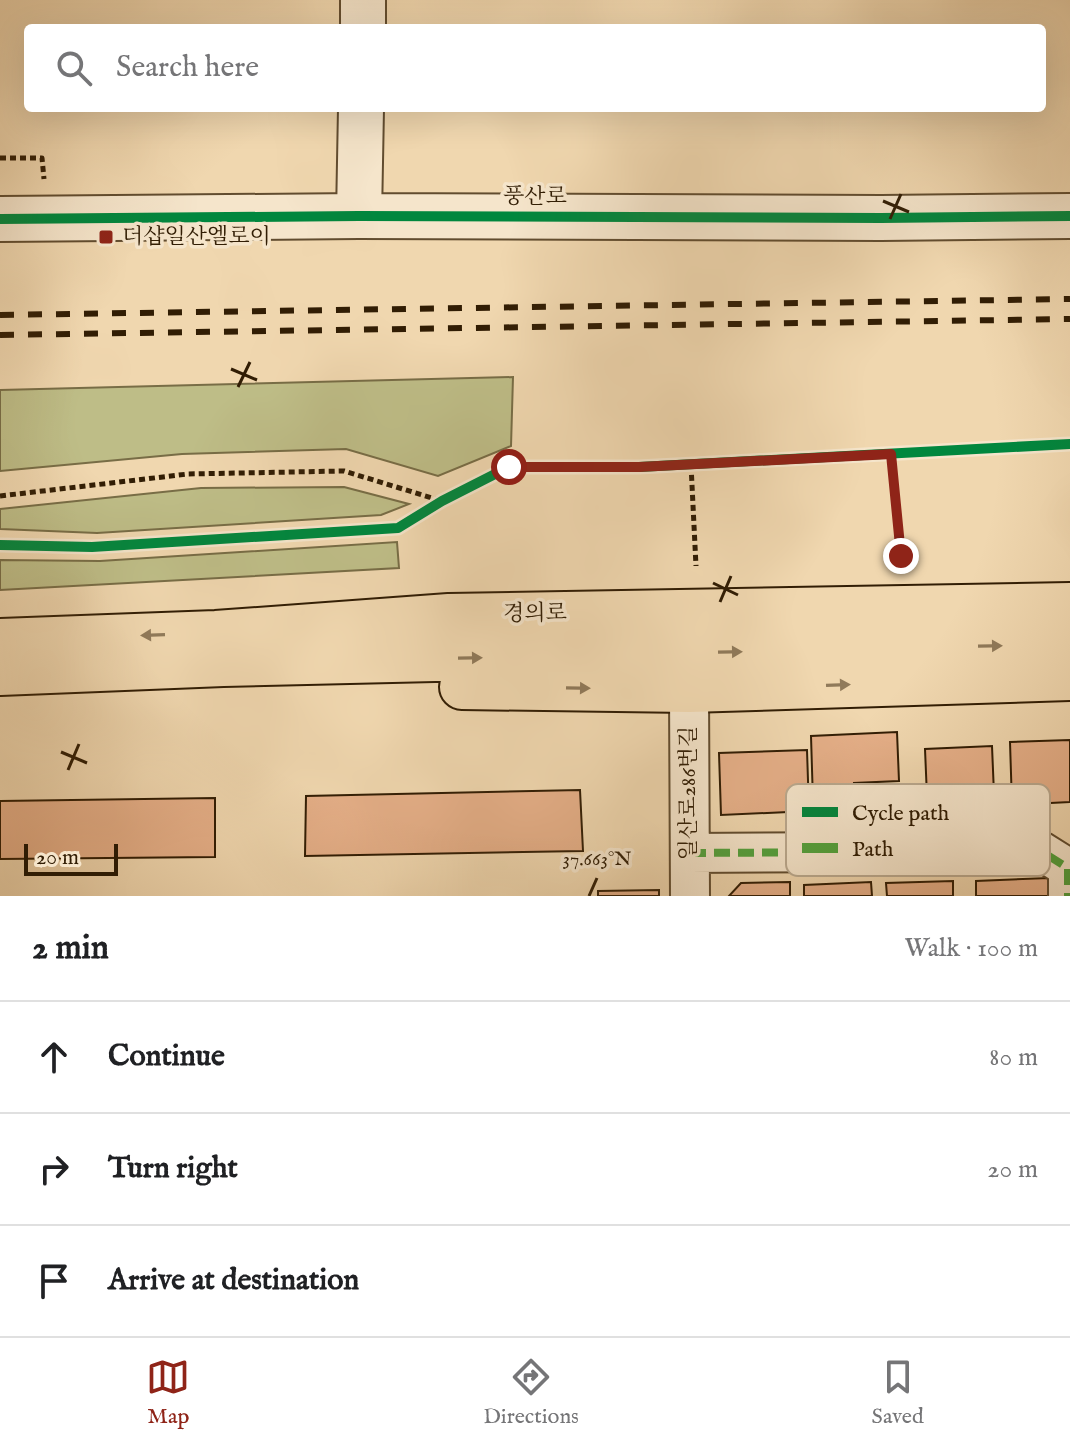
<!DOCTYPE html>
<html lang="en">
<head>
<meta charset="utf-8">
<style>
	:root { --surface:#fff; --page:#f2f2f2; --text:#202124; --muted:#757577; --line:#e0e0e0; --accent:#8f2418 }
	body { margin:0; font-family:"IM FELL English","Noto Serif KR",serif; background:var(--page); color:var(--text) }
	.scale { position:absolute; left:24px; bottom:20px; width:94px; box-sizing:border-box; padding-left:8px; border:4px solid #311d04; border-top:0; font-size:22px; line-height:28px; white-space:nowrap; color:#311d04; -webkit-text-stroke:6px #f5e5cb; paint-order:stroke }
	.stop { position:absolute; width:24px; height:24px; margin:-18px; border:6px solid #8f2418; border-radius:50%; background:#fff }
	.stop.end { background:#8f2418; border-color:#fff; box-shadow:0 2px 8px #0008 }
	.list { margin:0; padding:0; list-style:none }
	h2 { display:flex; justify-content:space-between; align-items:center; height:104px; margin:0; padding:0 32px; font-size:34px }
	h2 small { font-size:26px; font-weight:400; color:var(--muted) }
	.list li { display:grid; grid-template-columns:52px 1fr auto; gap:24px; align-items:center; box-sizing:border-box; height:112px; padding:0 32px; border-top:2px solid var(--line) }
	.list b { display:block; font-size:30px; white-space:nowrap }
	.list em { font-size:26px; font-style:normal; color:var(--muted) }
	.icon { flex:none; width:44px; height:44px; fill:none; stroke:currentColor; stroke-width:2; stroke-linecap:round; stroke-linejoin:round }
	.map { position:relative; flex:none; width:1070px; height:896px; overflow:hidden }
	.search { position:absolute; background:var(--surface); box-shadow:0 8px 32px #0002; left:24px; right:24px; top:24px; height:88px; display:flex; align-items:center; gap:20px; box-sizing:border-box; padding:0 28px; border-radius:8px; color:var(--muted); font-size:30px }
	.sheet { height:440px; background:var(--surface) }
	nav { display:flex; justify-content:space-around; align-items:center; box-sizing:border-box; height:112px; border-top:2px solid var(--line); background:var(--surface); font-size:22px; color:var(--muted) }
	nav a { display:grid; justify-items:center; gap:4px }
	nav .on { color:var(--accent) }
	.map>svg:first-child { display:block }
	.green { fill:#bebd87; stroke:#786d46; stroke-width:2 }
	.building { fill:#e5af88; stroke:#311d04; stroke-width:2 }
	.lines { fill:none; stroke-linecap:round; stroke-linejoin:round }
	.minor-casing { stroke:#614c2f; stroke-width:42 }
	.tertiary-casing { stroke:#614c2f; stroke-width:48 }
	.primary-casing { stroke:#311d04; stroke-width:48 }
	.path { stroke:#311d04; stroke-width:5; stroke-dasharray:6 4; stroke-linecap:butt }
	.minor { stroke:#f5e5cb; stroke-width:38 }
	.tertiary { stroke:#f5e5cb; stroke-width:44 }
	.primary { stroke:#f0d7af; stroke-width:44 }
	.rail { stroke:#311d04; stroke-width:6; stroke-dasharray:14 14; stroke-linecap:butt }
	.quiet { stroke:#52a23d; stroke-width:8; stroke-dasharray:16 8; stroke-linecap:butt }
	.cycleway-casing { stroke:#f5e5cb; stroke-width:15 }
	.cycleway { stroke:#00873e; stroke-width:10 }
	.oneway { fill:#907a5a }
	.route { stroke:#8f2418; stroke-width:10 }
	.ticks { fill:none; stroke:#311d04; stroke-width:3 }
	.poi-dot { fill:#8f2418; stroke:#f5e5cb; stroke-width:3 }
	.labels { text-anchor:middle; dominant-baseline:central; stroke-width:7; stroke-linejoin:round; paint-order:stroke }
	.street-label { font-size:22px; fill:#311d04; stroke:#f5e5cb }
	.poi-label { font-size:22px; fill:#311d04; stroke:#f5e5cb; text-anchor:start }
	.key { fill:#f5e5cb; stroke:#baa98f; stroke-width:2 }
	.key-label { font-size:22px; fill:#311d04 }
	.ticks-label { font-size:20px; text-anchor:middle; fill:#311d04; stroke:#f5e5cb; stroke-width:7; stroke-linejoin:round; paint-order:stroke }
</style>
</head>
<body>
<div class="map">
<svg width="1070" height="896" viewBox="0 0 1070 896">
	<rect width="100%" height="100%" fill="#f0d7af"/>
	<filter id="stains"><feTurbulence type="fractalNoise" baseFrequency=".0025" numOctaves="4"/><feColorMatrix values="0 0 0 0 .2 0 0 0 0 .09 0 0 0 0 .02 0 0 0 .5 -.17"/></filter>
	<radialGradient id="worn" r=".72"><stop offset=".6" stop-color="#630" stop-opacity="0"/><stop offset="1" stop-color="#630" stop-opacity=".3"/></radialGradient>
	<path class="green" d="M513 377 511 446 438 476 346 449 182 454 0 471V390Z
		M344 487 409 504 381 515 97 533 0 529V509L201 488Z
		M397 542 399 568 0 590V560L100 561Z"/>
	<path class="building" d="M897 732 899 781 854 783 856 834 814 835 811 736Z
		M1070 740V802L1012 805 1010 742Z
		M992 746 995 818 928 821 925 749Z
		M807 750 809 811 721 815 719 753Z
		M580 790 583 851 305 856 306 796Z
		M215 798V857L0 859V801Z
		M1049 878 1050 896H976V881Z
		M953 881V896H887L886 883Z
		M790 882V896H729L741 883Z
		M871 882 872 896H804V885Z
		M659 890V896H598V891Z"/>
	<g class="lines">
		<g class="minor-casing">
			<path id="minor" d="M689 690 690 896
				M690 853 1041 851 1068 868V896"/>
		</g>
		<g class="tertiary-casing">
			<path id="tertiary" d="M363 28V0
				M359 216 361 108
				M0 219 359 216 881 218 1070 216"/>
		</g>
		<g class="primary-casing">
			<path id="primary" d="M0 641 216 633 449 616 1070 605
				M0 673 223 664 1070 644
				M462 687 689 690 1070 678"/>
		</g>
		<path class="path" d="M0 158H42L44 179
			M891 454 901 556
			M691 465 696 566
			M0 496 188 474 344 471 442 501"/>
		<use href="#minor" class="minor"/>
		<use href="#tertiary" class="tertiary"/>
		<use href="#primary" class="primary"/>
		<path class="rail" d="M0 315 1070 299
			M0 335 1070 319"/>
		<path class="quiet" d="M690 853 1041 851 1068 868V896"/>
		<g class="cycleway-casing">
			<path id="cycleway" d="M0 219 359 216 881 218 1070 216
				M0 545 92 547 398 528 442 501 509 467H639L1070 444"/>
		</g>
		<use href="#cycleway" class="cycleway"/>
	</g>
	<defs><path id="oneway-solid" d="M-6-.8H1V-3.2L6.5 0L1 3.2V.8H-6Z" transform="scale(2)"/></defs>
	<g class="oneway">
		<use href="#oneway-solid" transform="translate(153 635) rotate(178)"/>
		<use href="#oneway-solid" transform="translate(990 646) rotate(-1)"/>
		<use href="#oneway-solid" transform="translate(730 652) rotate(-1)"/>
		<use href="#oneway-solid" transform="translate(470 658) rotate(-1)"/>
		<use href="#oneway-solid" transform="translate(838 685) rotate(-2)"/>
		<use href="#oneway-solid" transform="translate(578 688) rotate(1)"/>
	</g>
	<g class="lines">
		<path class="route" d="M509 467H639L891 454 901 556"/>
	</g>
	<path class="ticks" d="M883 201 909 212M890 219 901 194M231 369 257 380M238 387 250 362M713 583 738 595M720 602 731 576M61 752 87 763M68 770 79 744M589 896 597 878"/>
	<rect class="poi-dot" x="98" y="229" width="16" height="16" rx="4"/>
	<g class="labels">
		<g class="street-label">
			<text x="535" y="197">풍산로</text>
			<text transform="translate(535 614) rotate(-1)">경의로</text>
			<text transform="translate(689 793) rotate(-90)">일산로286번길</text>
		</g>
		<g class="poi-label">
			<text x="122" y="237">더샵일산엘로이</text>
		</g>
	</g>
	<rect x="786" y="784" width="264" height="92" rx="12" class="key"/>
	<rect x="802" y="807" width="36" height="10" fill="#00873e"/>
	<rect x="802" y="843" width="36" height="10" fill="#52a23d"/>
	<g class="key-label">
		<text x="852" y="820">Cycle path</text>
		<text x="852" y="856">Path</text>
	</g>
	<g class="ticks-label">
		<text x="597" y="865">37.663°N</text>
	</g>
	<rect width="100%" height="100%" filter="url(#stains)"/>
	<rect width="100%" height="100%" fill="url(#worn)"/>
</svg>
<div class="scale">20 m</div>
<div class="stop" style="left:509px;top:467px"></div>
<div class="stop end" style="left:901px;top:556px"></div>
<div class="search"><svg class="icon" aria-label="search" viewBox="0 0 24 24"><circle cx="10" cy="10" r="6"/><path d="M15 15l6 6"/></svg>Search here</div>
</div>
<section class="sheet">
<h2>2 min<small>Walk · 100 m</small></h2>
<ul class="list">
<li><svg class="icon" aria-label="ahead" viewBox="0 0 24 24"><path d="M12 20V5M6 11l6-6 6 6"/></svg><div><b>Continue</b></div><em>80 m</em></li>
<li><svg class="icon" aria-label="right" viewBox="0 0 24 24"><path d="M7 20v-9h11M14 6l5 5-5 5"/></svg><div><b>Turn right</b></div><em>20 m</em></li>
<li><svg class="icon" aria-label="arrive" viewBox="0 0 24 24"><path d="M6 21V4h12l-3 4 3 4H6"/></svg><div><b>Arrive at destination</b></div></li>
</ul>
</section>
<nav>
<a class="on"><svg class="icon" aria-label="map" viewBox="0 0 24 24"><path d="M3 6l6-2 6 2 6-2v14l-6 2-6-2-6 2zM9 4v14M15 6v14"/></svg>Map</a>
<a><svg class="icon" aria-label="directions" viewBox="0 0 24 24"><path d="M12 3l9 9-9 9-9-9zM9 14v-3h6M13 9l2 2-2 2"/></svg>Directions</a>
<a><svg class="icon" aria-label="saved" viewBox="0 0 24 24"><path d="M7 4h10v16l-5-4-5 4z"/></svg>Saved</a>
</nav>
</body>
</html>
